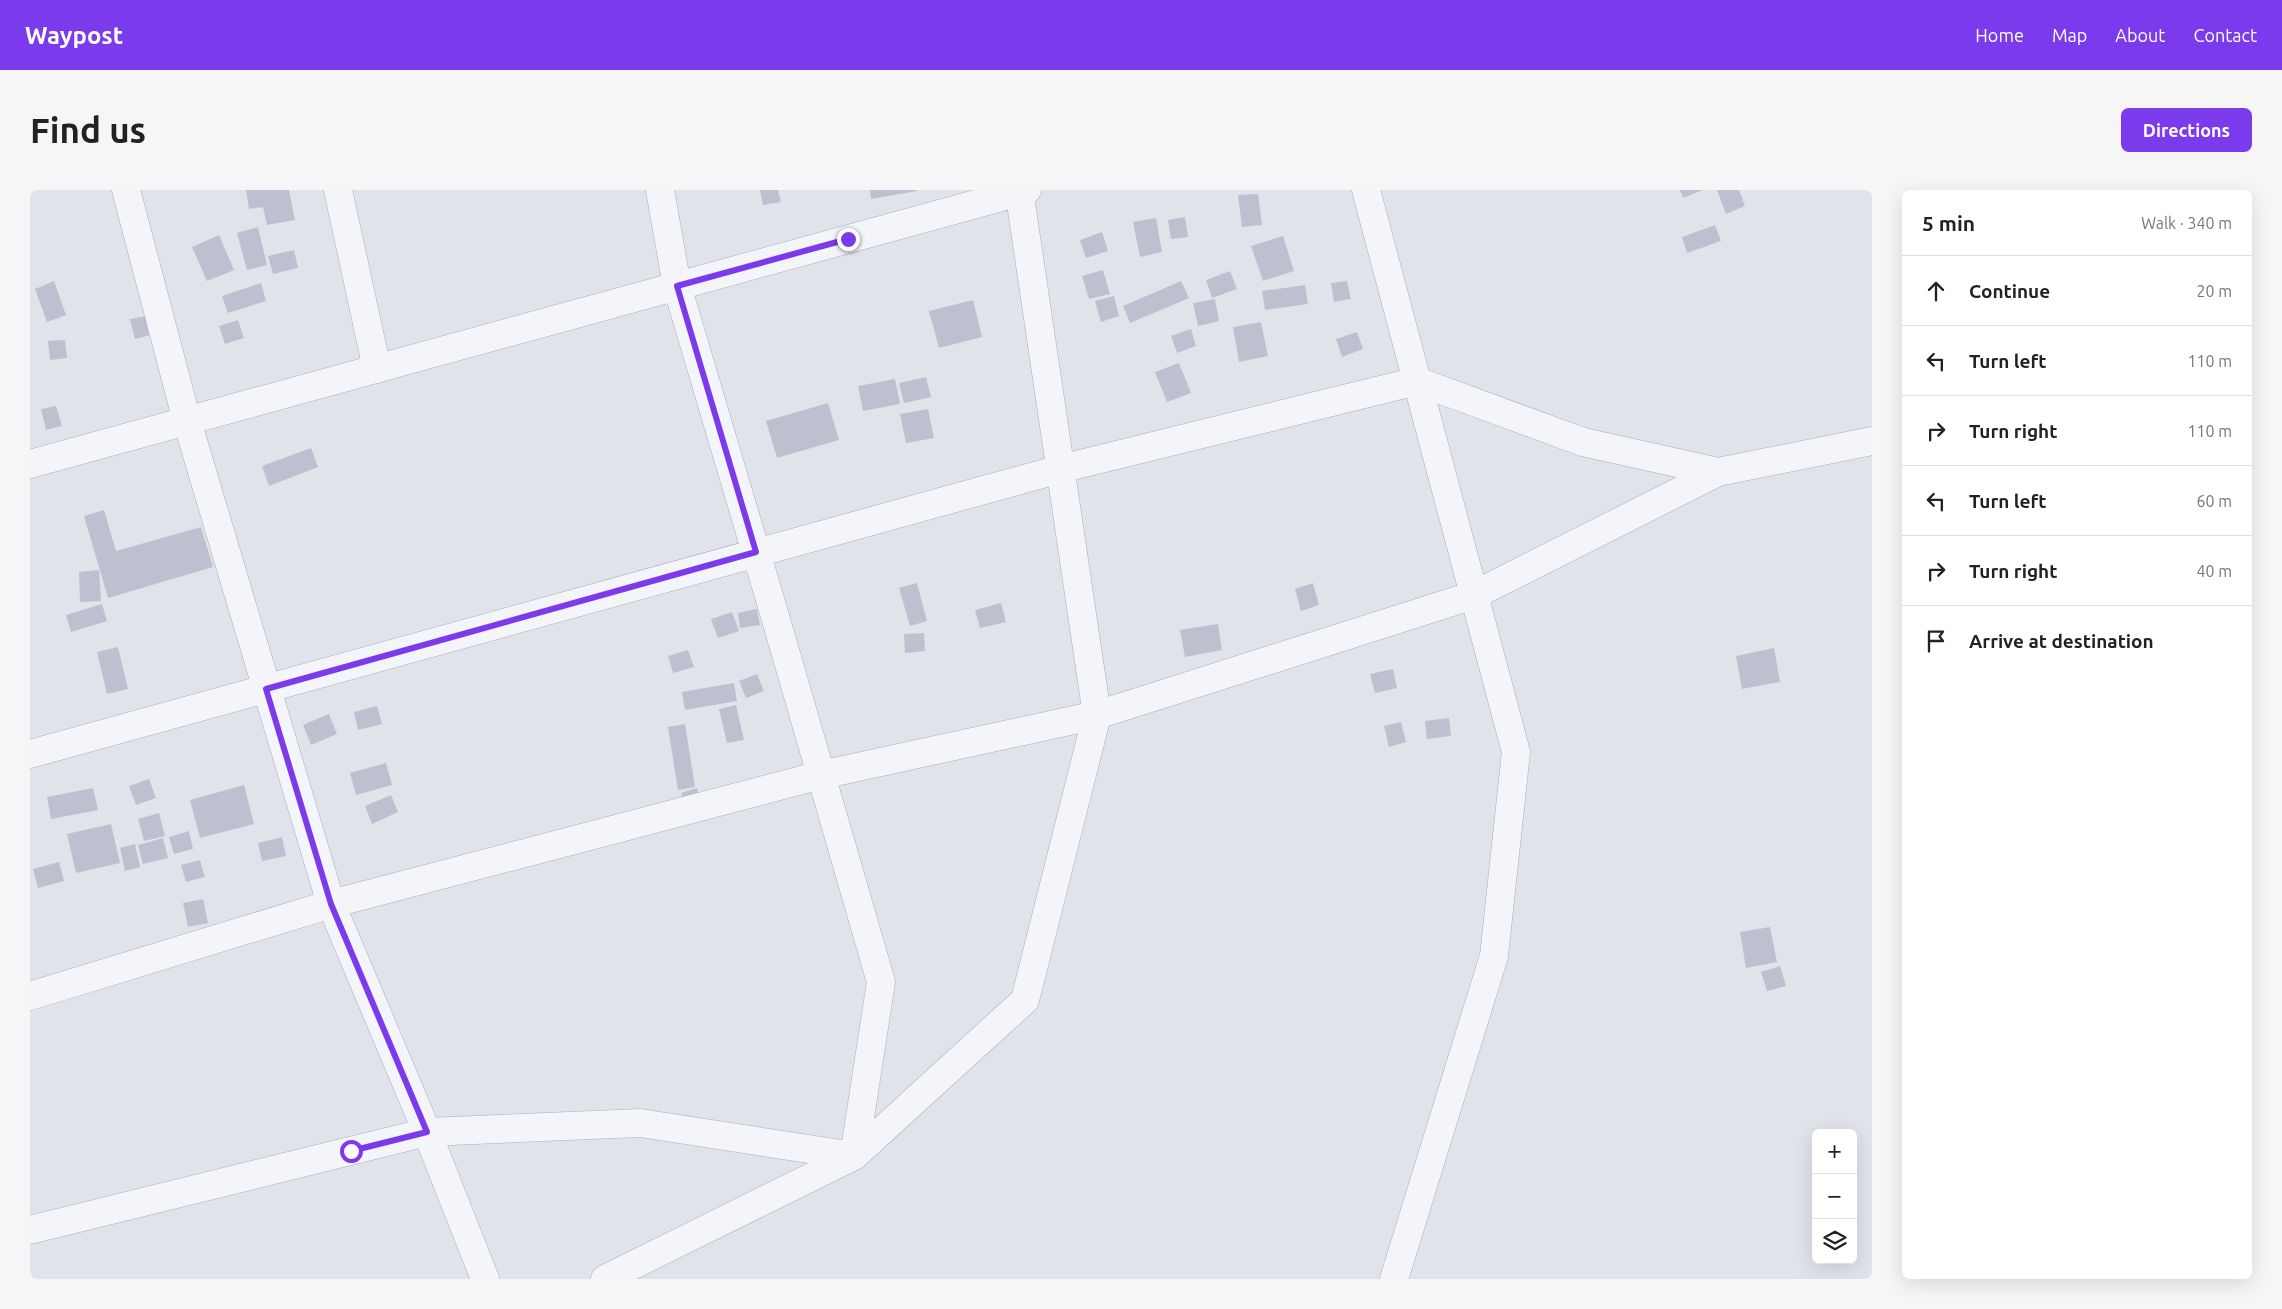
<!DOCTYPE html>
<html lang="en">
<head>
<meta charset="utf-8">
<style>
	:root { --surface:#fff; --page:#f6f6f6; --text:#222; --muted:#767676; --line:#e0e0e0; --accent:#7c3aed }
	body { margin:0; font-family:Ubuntu,sans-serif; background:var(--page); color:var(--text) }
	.controls { position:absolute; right:15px; bottom:15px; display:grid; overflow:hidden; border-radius:8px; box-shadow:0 5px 20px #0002 }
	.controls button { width:45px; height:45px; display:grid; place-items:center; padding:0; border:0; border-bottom:1px solid var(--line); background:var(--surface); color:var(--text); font:25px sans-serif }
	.stop { position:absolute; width:15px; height:15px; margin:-11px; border:4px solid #7c3aed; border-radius:50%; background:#fff }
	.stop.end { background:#7c3aed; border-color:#fff; box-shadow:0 1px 5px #0008 }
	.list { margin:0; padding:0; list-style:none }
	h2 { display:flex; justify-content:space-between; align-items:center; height:65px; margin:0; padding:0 20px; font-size:21px }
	h2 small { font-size:16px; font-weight:400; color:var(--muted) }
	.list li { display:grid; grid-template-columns:32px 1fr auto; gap:15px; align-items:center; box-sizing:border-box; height:70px; padding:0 20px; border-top:1px solid var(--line) }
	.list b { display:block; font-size:19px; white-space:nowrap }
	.list em { font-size:16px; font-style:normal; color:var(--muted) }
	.icon { flex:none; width:28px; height:28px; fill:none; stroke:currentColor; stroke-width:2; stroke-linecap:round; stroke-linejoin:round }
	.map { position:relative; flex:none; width:1842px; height:1089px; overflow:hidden; border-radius:8px }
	header { display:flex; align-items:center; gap:30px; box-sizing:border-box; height:70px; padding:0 25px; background:var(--accent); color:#fff }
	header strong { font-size:24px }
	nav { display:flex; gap:28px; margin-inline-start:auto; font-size:18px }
	.intro { display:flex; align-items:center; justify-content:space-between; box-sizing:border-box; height:120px; padding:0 30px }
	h1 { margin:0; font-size:35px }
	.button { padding:12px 22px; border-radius:8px; background:var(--accent); color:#fff; font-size:18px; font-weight:700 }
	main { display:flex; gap:30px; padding:0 30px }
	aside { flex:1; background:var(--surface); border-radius:8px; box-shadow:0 5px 20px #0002 }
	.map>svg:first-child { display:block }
	.building { fill:#bec0cf }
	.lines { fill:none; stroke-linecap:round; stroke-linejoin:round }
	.minor-casing { stroke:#a9acb9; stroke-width:29 }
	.minor { stroke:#f4f5f9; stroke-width:28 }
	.route { stroke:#7c3aed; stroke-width:6 }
</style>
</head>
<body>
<header>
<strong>Waypost</strong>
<nav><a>Home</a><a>Map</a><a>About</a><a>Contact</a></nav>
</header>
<div class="intro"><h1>Find us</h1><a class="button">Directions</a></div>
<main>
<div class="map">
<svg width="1842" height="1089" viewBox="0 0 1842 1089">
	<rect width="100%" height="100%" fill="#e1e3eb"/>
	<path class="building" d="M216 0H259L265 30 237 35 233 17 219 19Z
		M730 0H748L751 12 733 15Z
		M840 0H887V1L841 9Z
		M1650 0H1673L1653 8Z
		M1687 0H1709L1715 16 1696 24Z
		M1228 4 1232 35 1212 37 1208 5Z
		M1155 27 1158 47 1141 49 1138 30Z
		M1126 28 1132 62 1110 67 1103 32Z
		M1685 35 1691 51 1657 63 1652 47Z
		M228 37 237 75 217 80 207 43Z
		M1072 42 1078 61 1056 68 1050 50Z
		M189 45 204 80 177 91 162 57Z
		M1253 46 1264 81 1233 91 1221 56Z
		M264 60 268 78 243 84 238 66Z
		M1073 80 1080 104 1059 109 1052 86Z
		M1200 81 1207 99 1182 108 1176 90Z
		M24 91 36 125 17 132 5 99Z
		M1151 91 1159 108 1100 133 1093 116Z
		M1317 91 1321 109 1304 112 1301 93Z
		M231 93 236 111 198 123 192 106Z
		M1275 95 1278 114 1235 120 1232 101Z
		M1084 106 1089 126 1071 132 1065 111Z
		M1185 109 1189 131 1168 136 1163 113Z
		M943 110 952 147 909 158 899 121Z
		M116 126 120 145 105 149 100 129Z
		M208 130 214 148 195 154 189 136Z
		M1231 132 1238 166 1209 172 1203 137Z
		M1161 139 1166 156 1147 163 1141 146Z
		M1327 142 1333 159 1312 167 1306 149Z
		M35 150 37 168 20 170 18 151Z
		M1149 173 1161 203 1137 212 1125 182Z
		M896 187 901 207 874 213 869 193Z
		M865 189 870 214 833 221 828 196Z
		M798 213 809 250 747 268 736 231Z
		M26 216 32 236 16 240 11 219Z
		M898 219 904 248 876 253 870 224Z
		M281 258 288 277 239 296 232 276Z
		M74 320 86 361 171 337 183 377 78 408 54 326Z
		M69 380 71 411 50 412 49 382Z
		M887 393 897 431 880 436 869 398Z
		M1283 393 1289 415 1271 421 1265 399Z
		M971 413 976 432 950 438 945 420Z
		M72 414 77 431 41 442 36 425Z
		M727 419 730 435 710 438 708 423Z
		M702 422 709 441 688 448 681 429Z
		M1188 434 1192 460 1155 467 1150 440Z
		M894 443 895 461 875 463 874 444Z
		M88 457 98 499 77 504 67 462Z
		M1744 458 1750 492 1712 499 1706 466Z
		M658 460 664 477 643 483 638 466Z
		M1363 479 1367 498 1345 503 1340 484Z
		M727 484 734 501 716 508 709 491Z
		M704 493 707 511 655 520 652 502Z
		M706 515 714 550 697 553 689 519Z
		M347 516 352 534 328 540 324 522Z
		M299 524 307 544 281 555 273 535Z
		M1419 528 1421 546 1397 549 1395 531Z
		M1371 532 1376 552 1359 557 1354 536Z
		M655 534 665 597 648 600 638 537Z
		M356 573 362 595 326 605 320 583Z
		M119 589 126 608 106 615 99 596Z
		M214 595 224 634 170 648 160 610Z
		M63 598 68 620 21 629 17 607Z
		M667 598 672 615 656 620 651 603Z
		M361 605 368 622 342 634 335 616Z
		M129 623 135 646 114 651 108 629Z
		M81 634 90 673 46 683 37 644Z
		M159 641 163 659 144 664 139 647Z
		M252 647 256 666 232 671 228 653Z
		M133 648 138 668 113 674 108 655Z
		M105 654 110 677 95 681 90 658Z
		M170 670 175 687 156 692 151 675Z
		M29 672 34 691 8 698 3 679Z
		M173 709 178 733 158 737 153 713Z
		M1740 737 1747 772 1716 778 1710 742Z
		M1750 776 1756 796 1737 801 1731 782Z"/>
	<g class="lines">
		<g class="minor-casing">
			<path id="minor" d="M96 0 157 231 301 714 397 942 455 1089
				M308 0 347 179
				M1336 0 1486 562 1464 766 1364 1089
				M0 274 997 0
				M0 564 1030 279 1387 191 1553 252 1688 282 1842 251
				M0 806 301 714 791 585 1067 525 1444 405 1688 282
				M0 1040 397 942 610 933 824 966 995 810 1067 525 989 0
				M575 1089 824 966 851 792 747 433 647 96 630 0"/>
		</g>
		<use href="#minor" class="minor"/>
	</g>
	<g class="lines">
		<path class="route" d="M321 961 397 942 301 714 236 499 726 362 647 96 818 49"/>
	</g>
</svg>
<div class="controls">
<button>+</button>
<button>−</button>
<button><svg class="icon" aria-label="layers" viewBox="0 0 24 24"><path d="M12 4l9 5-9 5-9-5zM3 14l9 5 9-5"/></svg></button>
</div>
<div class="stop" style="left:321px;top:961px"></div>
<div class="stop end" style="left:818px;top:49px"></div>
</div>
<aside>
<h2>5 min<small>Walk · 340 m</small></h2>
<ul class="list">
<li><svg class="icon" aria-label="ahead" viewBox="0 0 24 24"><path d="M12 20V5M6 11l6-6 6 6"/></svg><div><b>Continue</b></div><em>20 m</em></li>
<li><svg class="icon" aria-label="left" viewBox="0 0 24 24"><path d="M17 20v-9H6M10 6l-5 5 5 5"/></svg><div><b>Turn left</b></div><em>110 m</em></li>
<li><svg class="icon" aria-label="right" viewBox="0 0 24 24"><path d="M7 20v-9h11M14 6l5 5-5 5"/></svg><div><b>Turn right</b></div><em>110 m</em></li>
<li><svg class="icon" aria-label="left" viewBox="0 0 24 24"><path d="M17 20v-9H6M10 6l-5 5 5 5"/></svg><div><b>Turn left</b></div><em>60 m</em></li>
<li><svg class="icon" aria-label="right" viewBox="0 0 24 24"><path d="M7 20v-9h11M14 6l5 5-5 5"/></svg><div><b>Turn right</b></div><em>40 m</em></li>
<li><svg class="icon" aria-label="arrive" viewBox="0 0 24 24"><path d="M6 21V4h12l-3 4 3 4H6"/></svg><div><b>Arrive at destination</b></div></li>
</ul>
</aside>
</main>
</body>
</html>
